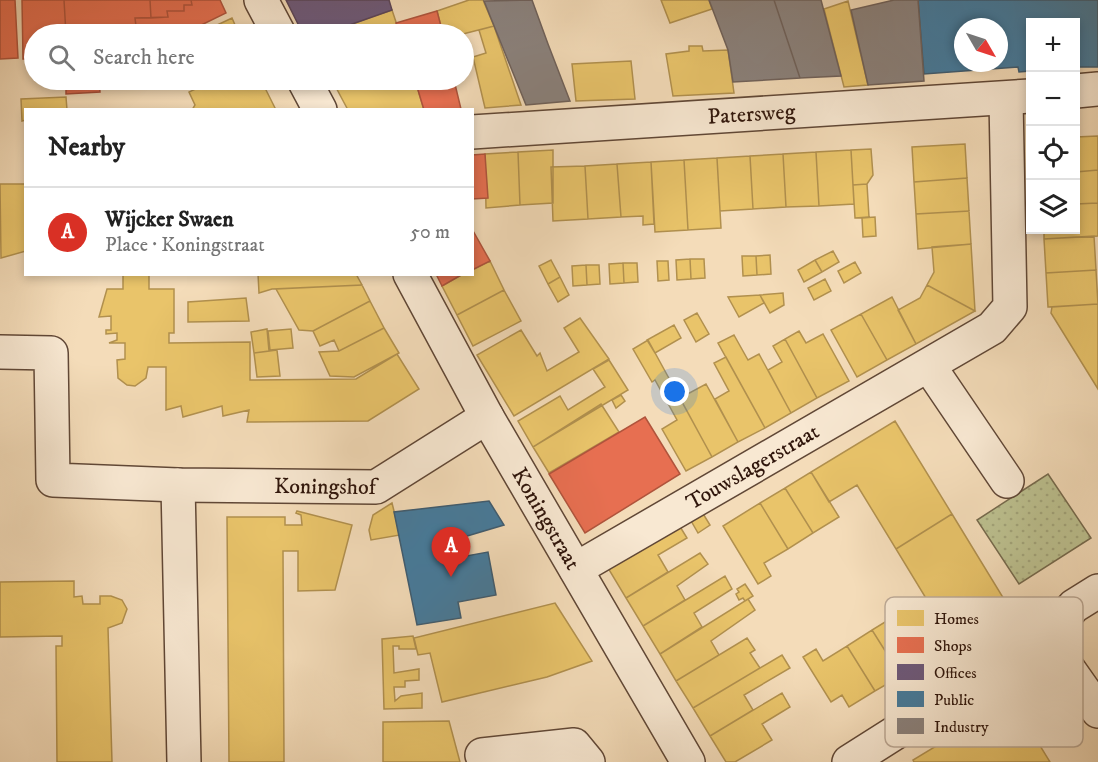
<!DOCTYPE html>
<html lang="en">
<head>
<meta charset="utf-8">
<style>
	:root { --surface:#fff; --page:#f2f2f2; --text:#222; --muted:#767676; --line:#e0e0e0; --accent:#d93025 }
	body { margin:0; font-family:"IM FELL DW Pica",serif; background:var(--page); color:var(--text) }
	.controls { position:absolute; right:18px; top:18px; display:grid; overflow:hidden; border-radius:0px; box-shadow:0 3px 9px #0003 }
	.controls button { width:54px; height:54px; display:grid; place-items:center; padding:0; border:0; border-bottom:2px solid var(--line); background:var(--surface); color:var(--text); font:30px sans-serif }
	.compass { position:absolute; left:954px; top:18px; width:54px; height:54px; border-radius:50%; background:var(--surface); box-shadow:0 3px 9px #0003; rotate:129deg }
	.you { position:absolute; left:675px; top:392px; width:21px; height:21px; margin:-15px; border:4px solid #fff; border-radius:50%; background:#1a73e8; box-shadow:0 0 0 9px #1a73e833 }
	.badge { display:grid; place-items:center; width:39px; height:39px; border-radius:50%; background:var(--accent); color:#fff; font-size:20px; font-weight:700 }
	.pin { position:absolute; translate:-50% -50px; filter:drop-shadow(0 2px 3px #0008) }
	.pin::after { content:''; position:absolute; top:32px; width:21px; height:18px; background:inherit; clip-path:polygon(0 0,100% 0,50% 100%) }
	.list { margin:0; padding:0; list-style:none }
	h2 { display:flex; justify-content:space-between; align-items:center; height:78px; margin:0; padding:0 24px; font-size:26px }
	h2 small { font-size:20px; font-weight:400; color:var(--muted) }
	.list li { display:grid; grid-template-columns:39px 1fr auto; gap:18px; align-items:center; box-sizing:border-box; height:90px; padding:0 24px; border-top:2px solid var(--line) }
	.list b { display:block; font-size:22px; white-space:nowrap }
	.list p { margin:0; font-size:20px; white-space:nowrap; color:var(--muted) }
	.list em { font-size:20px; font-style:normal; color:var(--muted) }
	.icon { flex:none; width:33px; height:33px; fill:none; stroke:currentColor; stroke-width:2; stroke-linecap:round; stroke-linejoin:round }
	.map { position:relative; flex:none; width:1098px; height:762px; overflow:hidden }
	.search { position:absolute; background:var(--surface); box-shadow:0 3px 9px #0003; left:24px; top:24px; width:450px; height:66px; display:flex; align-items:center; gap:15px; box-sizing:border-box; padding:0 21px; border-radius:33px; color:var(--muted); font-size:22px }
	.panel { position:absolute; background:var(--surface); box-shadow:0 3px 9px #0003; left:24px; top:108px; width:450px; height:168px; border-radius:0px }
	.map>svg:first-child { display:block }
	.green { fill:url(#green-dots); stroke:#766a4d; stroke-width:1.5 }
	.homes { fill:#e9c46a; stroke:#b1904e; stroke-width:1.5 }
	.shops { fill:#e76f51; stroke:#b0543c; stroke-width:1.5 }
	.offices { fill:#6d597a; stroke:#5a4559; stroke-width:1.5 }
	.public { fill:#457b9d; stroke:#3e5c71; stroke-width:1.5; fill-rule:evenodd }
	.industry { fill:#8a817c; stroke:#6f615a; stroke-width:1.5 }
	.lines { fill:none; stroke-linecap:round; stroke-linejoin:round }
	.minor-casing { stroke:#604736; stroke-width:36 }
	.minor { stroke:#f8e8d2; stroke-width:33 }
	.labels { text-anchor:middle; dominant-baseline:central; stroke-width:6; stroke-linejoin:round; paint-order:stroke }
	.street-label { font-size:22px; fill:#2f150b; stroke:#f8e8d2 }
	.key { fill:#f8e8d2; stroke:#bca996; stroke-width:1.5 }
	.key-label { font-size:16px; fill:#2f150b }
</style>
</head>
<body>
<div class="map">
<svg width="1098" height="762" viewBox="0 0 1098 762">
	<defs>
		<pattern id="green-dots" width="8" height="8" patternUnits="userSpaceOnUse" patternTransform="scale(1.5)"><rect width="8" height="8" fill="#bcc08f"/><path d="M2 2h.1M6 6h.1" fill="none" stroke="#a2a47a" stroke-width="1.8" stroke-linecap="round"/></pattern>
	</defs>
	<rect width="100%" height="100%" fill="#f4dcb9"/>
	<filter id="stains"><feTurbulence type="fractalNoise" baseFrequency=".00333" numOctaves="4"/><feColorMatrix values="0 0 0 0 .2 0 0 0 0 .09 0 0 0 0 .02 0 0 0 .5 -.17"/></filter>
	<radialGradient id="worn" r=".72"><stop offset=".6" stop-color="#630" stop-opacity="0"/><stop offset="1" stop-color="#630" stop-opacity=".3"/></radialGradient>
	<path class="green" d="M1048 474 1091 538 1019 584 977 520Z"/>
	<path class="homes" d="M469 0H483L494 26 463 34H443L437 11Z
		M661 0H709L712 9 670 23Z
		M848 1 868 85 844 87 824 9Z
		M392 10 400 34H324L377 15Z
		M232 18 239 34H198Z
		M494 26 521 105 485 108 473 57 486 53 479 30Z
		M689 46H702L703 51 728 50 734 93 673 96 666 54 689 51Z
		M631 61 635 99 576 101 572 64Z
		M214 80H261L276 110H192L195 105 189 92Z
		M332 80H415L424 110H348Z
		M66 97 67 110H26V120L22 121 21 99Z
		M1098 136V170L1076 172V137Z
		M965 144 967 178 914 182 912 147Z
		M871 149 873 175 867 184 853 185 851 150Z
		M553 150V203L520 205 518 152Z
		M851 150 854 204 819 206 816 152Z
		M518 152 520 205 486 208 485 154Z
		M816 152 819 206 786 207 783 154Z
		M783 154 786 207 753 209 750 156Z
		M750 156 753 209 720 211 717 158Z
		M717 158 721 228 688 230 684 160Z
		M684 160 688 230 655 232 651 162Z
		M651 162 654 224 643 225V216L621 217 617 164Z
		M617 164 621 217 588 219 585 166Z
		M585 166 588 219 553 221 551 167Z
		M1098 170V203L1076 204V172Z
		M967 178 969 211 916 214 914 182Z
		M0 184H26V251L1 258Z
		M867 184 869 217 855 218 853 185Z
		M1098 203V236L1044 239V230H1076V204Z
		M969 211 971 244 918 249 916 214Z
		M875 217 876 236 863 237 862 218Z
		M1094 236 1096 270 1046 273 1044 239Z
		M971 244 975 311 927 285 934 272 932 247Z
		M833 251 839 262 822 272 815 260Z
		M770 255 771 274 757 275 756 256Z
		M742 256H756L757 275 743 276Z
		M690 259H704L705 278 691 279Z
		M690 259 691 279 677 280 676 260Z
		M551 260 560 277 548 284 539 266Z
		M815 260 822 272 804 282 798 270Z
		M490 261 504 290 457 315 442 286 463 274H472V270Z
		M657 261H668L669 280 658 281Z
		M855 262 861 273 844 283 838 271Z
		M623 263H637L638 282 624 283Z
		M623 263 624 283 610 284 609 264Z
		M586 265H599L600 284 587 285Z
		M586 265 587 285 573 286 572 266Z
		M1096 270 1098 304 1048 307 1046 273Z
		M123 274H149V289H174V333H169V343L250 342V380L356 379 397 354 419 389 368 421 247 422 249 410 223 416 222 406 183 417 181 406 166 410V367H148L146 378 135 386 127 385 118 378 117 360 125 359V343H109L117 340V333L106 334V330H111V316L99 317 107 289H123Z
		M258 274H356L362 285 272 289 259 293Z
		M560 277 569 295 558 302 548 284Z
		M825 279 831 291 814 300 808 288Z
		M362 285 370 301 313 331 299 330 276 289Z
		M927 285 975 311 916 344 898 310 920 298Z
		M504 290 521 321 473 346 457 315Z
		M783 293 784 305 770 313 760 295Z
		M760 295 764 303 739 317 728 297Z
		M892 297 916 344 887 360 861 314Z
		M246 298 249 321 188 322V302Z
		M370 301 384 328 339 351 334 340 320 346 313 331Z
		M1098 304V389L1051 313 1052 307Z
		M697 313 709 334 696 342 684 320Z
		M861 314 887 360 857 377 831 330Z
		M580 318 609 359 514 416 477 355 521 330 537 356 540 353 547 371 579 352 564 328Z
		M674 325 681 338 655 353 647 340Z
		M384 328 399 353 354 377 330 376 319 352 339 351Z
		M267 329 269 351 254 353 251 332Z
		M291 329 293 348 270 350 268 331Z
		M799 331 806 343 823 334 849 381 817 398 785 339Z
		M734 335 748 360 759 354 791 413 765 428 718 343Z
		M785 339 817 398 791 413 768 370 782 362 773 346Z
		M648 340 712 457 686 471 662 429 677 420 655 380 652 382 633 349Z
		M277 350 280 376 257 377 254 353Z
		M726 357 765 428 738 442 715 399 729 391 714 363Z
		M609 360 628 390 533 447 518 421 560 396 568 410 605 387 593 369Z
		M706 384 738 442 712 457 680 398Z
		M621 395 625 401 616 408 612 400Z
		M601 404 619 432 549 473 533 447Z
		M895 421 952 514 896 549 857 485 829 502 811 472Z
		M811 472 839 517 813 533 785 488Z
		M785 488 813 533 788 549 760 503Z
		M392 503 400 535 371 540 369 530 373 515Z
		M760 503 788 549 764 563 771 576 758 584 723 526Z
		M297 511 352 525 335 590 298 591V551H283L284 762H229L227 517H285V525H302L301 515 296 513Z
		M702 512 710 525 698 533 690 519Z
		M952 514 1010 609 927 660 909 630 935 613 896 549Z
		M679 525 687 538 658 555 668 572 626 598 608 568Z
		M700 553 708 564 677 586 685 600 643 626 626 598Z
		M725 576 732 589 694 613 702 627 660 654 643 626Z
		M74 581V597L82 596 83 604H100V596H111L122 600 127 609 122 623 108 628 112 762H57L56 646H62V636L0 637V582Z
		M745 584 753 596 745 601 743 598 739 600 736 594 739 592 737 589Z
		M748 599 755 610 711 641 719 655 676 681 660 654Z
		M555 603 592 661 547 677 442 702 430 653 418 655 414 638Z
		M898 614 927 660 901 676 872 630Z
		M872 630 901 676 875 691 847 646Z
		M413 636 416 649H399V646H393L394 673 419 669V680L405 681V687H394L395 701 401 696 422 693V708L384 709 382 639Z
		M747 638 755 650 750 653 760 668 693 708 676 681Z
		M847 646 875 691 849 707 842 695 831 702 803 657 816 649 823 661Z
		M782 655 790 668 744 695 753 710 710 736 693 708Z
		M782 693 790 707 762 724 772 740 735 762H726L710 736Z
		M1012 700 1050 762H914L913 760Z
		M449 721 460 762H383V722Z"/>
	<path class="shops" d="M0 0H15L18 58 0 59Z
		M22 0H64L66 34H34V59H23Z
		M64 0H150L151 18H135L136 26 95 28V34H66Z
		M150 0H191L192 5H184V11H167L168 17 151 18Z
		M191 0H220L226 13 183 34H137L135 18 168 17 167 11H184V5H192Z
		M437 11 443 34H400L396 23Z
		M66 80H99L100 92 66 94Z
		M415 80H454L461 109 424 110Z
		M485 154 488 198 472 199V155Z
		M472 229 490 261 472 270Z
		M436 274H463L442 286Z
		M645 417 680 474 585 533 549 474Z"/>
	<path class="offices" d="M286 0H389L392 10 324 34H303Z"/>
	<path class="public" d="M918 0H1098V67H1076V22H1030V71L1019 72 1018 67 924 74ZM963 27H999V63H963Z
		M489 501 504 525 447 542 450 559 488 552 496 595 458 602 461 618 417 625 394 512Z"/>
	<path class="industry" d="M532 0 548 44 570 101 526 105 484 1Z
		M709 0H774L800 78 733 82 728 50Z
		M774 0H821L841 76 800 78Z
		M894 0H918L924 81 868 85 851 10Z"/>
	<g class="lines">
		<g class="minor-casing">
			<g id="minor">
				<path d="M261 0 279 34"/>
				<path d="M304 80 320 110"/>
				<path d="M1076 91 1098 89"/>
				<path id="s1" d="M472 132 1030 96"/>
				<path id="s2" d="M410 274 487 417 688 762"/>
				<path id="s3" d="M0 352 51 353 53 480 178 485 376 487 487 417"/>
				<path d="M929 366 1007 481"/>
				<path d="M178 485 184 762"/>
				<path id="s4" d="M576 569 992 328 1010 307 1006 99"/>
				<path d="M1098 591 1074 606 1046 637 1098 711"/>
				<path d="M482 755 574 745 588 762"/>
				<path d="M849 762 1046 637"/>
			</g>
		</g>
		<use href="#minor" class="minor"/>
	</g>
	<g class="labels">
		<g class="street-label">
			<text stroke="none"><textPath href="#s1" startOffset="280">Patersweg</textPath></text>
			<text stroke="none"><textPath href="#s4" startOffset="204">Touwslagerstraat</textPath></text>
			<text stroke="none"><textPath href="#s3" startOffset="450">Koningshof</textPath></text>
			<text stroke="none"><textPath href="#s2" startOffset="280">Koningstraat</textPath></text>
		</g>
	</g>
	<rect x="885" y="597" width="198" height="150" rx="9" class="key"/>
	<rect x="897" y="610" width="27" height="16" fill="#e9c46a"/>
	<rect x="897" y="637" width="27" height="16" fill="#e76f51"/>
	<rect x="897" y="664" width="27" height="16" fill="#6d597a"/>
	<rect x="897" y="691" width="27" height="16" fill="#457b9d"/>
	<rect x="897" y="718" width="27" height="16" fill="#8a817c"/>
	<g class="key-label">
		<text x="934" y="624">Homes</text>
		<text x="934" y="651">Shops</text>
		<text x="934" y="678">Offices</text>
		<text x="934" y="705">Public</text>
		<text x="934" y="732">Industry</text>
	</g>
	<rect width="100%" height="100%" filter="url(#stains)"/>
	<rect width="100%" height="100%" fill="url(#worn)"/>
</svg>
<div class="controls">
<button>+</button>
<button>−</button>
<button><svg class="icon" aria-label="locate" viewBox="0 0 24 24"><circle cx="12" cy="12" r="6"/><path d="M12 2v4M12 18v4M2 12h4M18 12h4"/></svg></button>
<button><svg class="icon" aria-label="layers" viewBox="0 0 24 24"><path d="M12 4l9 5-9 5-9-5zM3 14l9 5 9-5"/></svg></button>
</div>
<svg class="compass" viewBox="-18 -18 36 36"><path d="M0-13l5 13h-10z" fill="#e53935"/><path d="M0 13l5-13h-10z" fill="#767676"/></svg>
<div class="you"></div>
<div class="pin badge" style="left:451px;top:577px">A</div>
<div class="search"><svg class="icon" aria-label="search" viewBox="0 0 24 24"><circle cx="10" cy="10" r="6"/><path d="M15 15l6 6"/></svg>Search here</div>
<section class="panel">
<h2>Nearby<small></small></h2>
<ul class="list">
<li><span class="badge">A</span><div><b>Wijcker Swaen</b><p>Place · Koningstraat</p></div><em>50 m</em></li>
</ul>
</section>
</div>
</body>
</html>
